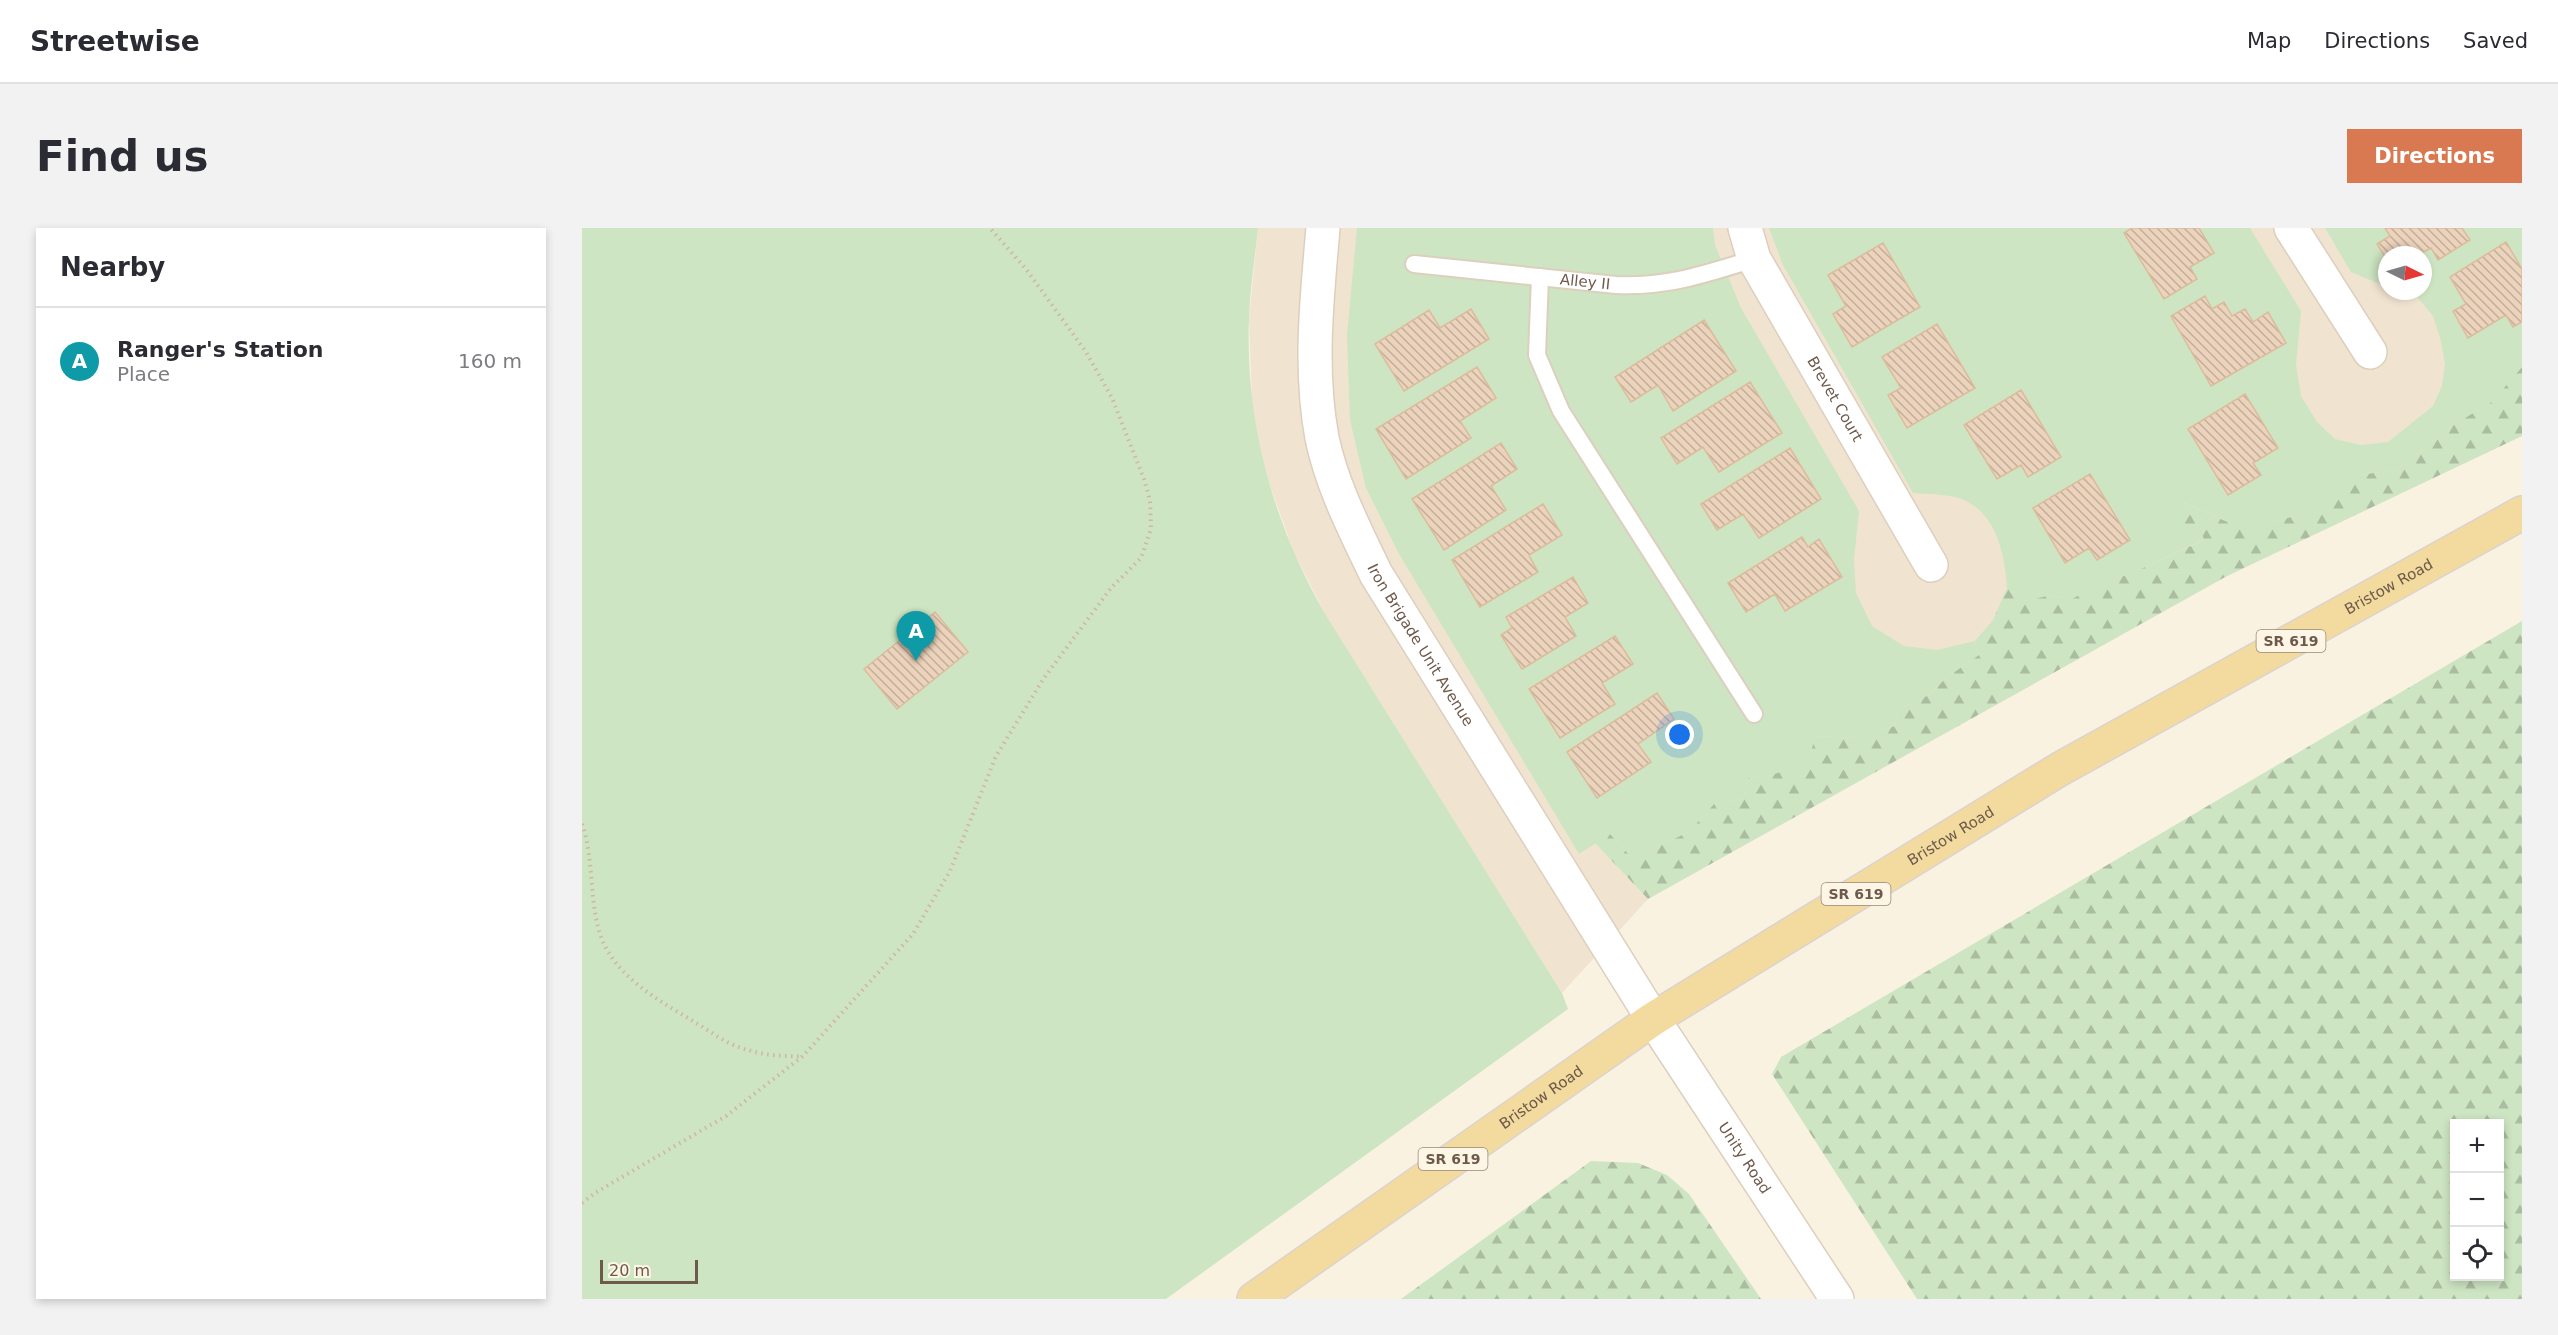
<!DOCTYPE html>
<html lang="en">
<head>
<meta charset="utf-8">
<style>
	:root { --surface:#fff; --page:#f2f2f3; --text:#2b2b33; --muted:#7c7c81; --line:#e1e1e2; --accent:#d97951 }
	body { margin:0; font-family:"DejaVu Sans",sans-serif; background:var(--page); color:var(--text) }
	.controls { position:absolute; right:18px; bottom:18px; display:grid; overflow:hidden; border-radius:0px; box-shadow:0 3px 9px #0003 }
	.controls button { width:54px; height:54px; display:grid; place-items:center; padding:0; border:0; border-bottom:2px solid var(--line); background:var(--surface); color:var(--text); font:30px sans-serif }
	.compass { position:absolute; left:1796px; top:18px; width:54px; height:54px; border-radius:50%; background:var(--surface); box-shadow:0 3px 9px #0003; rotate:95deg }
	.scale { position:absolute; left:18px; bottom:15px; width:98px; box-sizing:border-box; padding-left:6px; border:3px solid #6e5a4b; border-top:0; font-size:16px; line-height:21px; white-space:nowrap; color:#6e5a4b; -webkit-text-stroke:4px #fdf6e7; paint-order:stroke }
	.you { position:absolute; left:1098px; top:507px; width:21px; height:21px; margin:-15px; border:4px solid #fff; border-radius:50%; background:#1a73e8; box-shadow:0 0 0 9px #1a73e833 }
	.badge { display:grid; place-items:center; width:39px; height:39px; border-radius:50%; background:var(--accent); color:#fff; font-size:20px; font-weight:700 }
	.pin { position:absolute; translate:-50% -50px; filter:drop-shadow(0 2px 3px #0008) }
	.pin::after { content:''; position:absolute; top:32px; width:21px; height:18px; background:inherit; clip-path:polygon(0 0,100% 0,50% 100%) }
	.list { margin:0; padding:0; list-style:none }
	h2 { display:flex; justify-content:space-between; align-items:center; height:78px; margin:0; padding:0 24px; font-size:26px }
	h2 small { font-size:20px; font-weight:400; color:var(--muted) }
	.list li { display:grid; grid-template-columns:39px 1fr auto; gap:18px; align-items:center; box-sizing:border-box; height:108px; padding:0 24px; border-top:2px solid var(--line) }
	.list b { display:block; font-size:22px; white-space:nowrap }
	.list p { margin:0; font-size:20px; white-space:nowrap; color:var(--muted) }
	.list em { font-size:20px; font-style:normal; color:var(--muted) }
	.icon { flex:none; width:33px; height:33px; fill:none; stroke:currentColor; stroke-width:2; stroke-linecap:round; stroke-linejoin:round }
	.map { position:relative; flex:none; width:1940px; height:1071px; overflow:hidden; border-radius:0px }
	header { display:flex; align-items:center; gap:36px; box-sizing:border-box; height:84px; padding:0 30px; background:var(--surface); border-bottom:2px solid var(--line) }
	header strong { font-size:28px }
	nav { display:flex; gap:33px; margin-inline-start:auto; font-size:21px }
	.intro { display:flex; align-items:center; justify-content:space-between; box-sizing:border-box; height:144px; padding:0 36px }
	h1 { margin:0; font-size:42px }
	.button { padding:15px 27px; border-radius:0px; background:var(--accent); color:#fff; font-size:21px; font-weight:700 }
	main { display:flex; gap:36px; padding:0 36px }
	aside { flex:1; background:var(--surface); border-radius:0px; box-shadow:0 3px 9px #0003 }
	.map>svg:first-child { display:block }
	.residential { fill:#f0e4d1; fill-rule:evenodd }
	.green { fill:#cde5c2 }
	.forest { fill:url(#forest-firs); fill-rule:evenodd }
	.building { fill:url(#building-back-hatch); stroke:#ddbb9d; stroke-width:1.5 }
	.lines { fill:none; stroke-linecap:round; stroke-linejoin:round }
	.service-casing { stroke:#ddcfbe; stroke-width:20 }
	.minor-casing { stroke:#ddcfbe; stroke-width:36 }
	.primary-casing { stroke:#d9d4d0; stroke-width:36 }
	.path { stroke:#d0b69f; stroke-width:4; stroke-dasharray:1.5 4.5; stroke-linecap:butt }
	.service { stroke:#fff; stroke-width:16 }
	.minor { stroke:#fff; stroke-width:33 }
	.primary { stroke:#f3da9f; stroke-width:33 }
	.labels { text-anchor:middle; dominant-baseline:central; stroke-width:6; stroke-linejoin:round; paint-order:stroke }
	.shield { fill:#fdf6e7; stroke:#99897a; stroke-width:1.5 }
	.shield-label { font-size:14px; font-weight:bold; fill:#6e5a4b }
	.street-label { font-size:15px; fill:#6e5a4b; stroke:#fdf6e7 }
</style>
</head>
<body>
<header>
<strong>Streetwise</strong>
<nav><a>Map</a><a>Directions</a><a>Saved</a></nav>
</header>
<div class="intro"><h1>Find us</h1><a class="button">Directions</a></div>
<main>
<aside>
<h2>Nearby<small></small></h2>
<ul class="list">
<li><span class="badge" style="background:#0f9aa8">A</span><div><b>Ranger's Station</b><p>Place</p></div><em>160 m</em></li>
</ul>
</aside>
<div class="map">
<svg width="1940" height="1071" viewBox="0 0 1940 1071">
	<defs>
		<pattern id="forest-firs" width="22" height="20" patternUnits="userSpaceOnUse" patternTransform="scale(1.5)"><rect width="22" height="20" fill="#cde5c2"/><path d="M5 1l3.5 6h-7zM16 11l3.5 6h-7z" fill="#abbda0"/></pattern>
		<pattern id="building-back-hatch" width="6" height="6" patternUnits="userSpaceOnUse" patternTransform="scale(1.5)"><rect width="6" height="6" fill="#ecd3bc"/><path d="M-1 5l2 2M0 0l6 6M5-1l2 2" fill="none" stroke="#c3ae9b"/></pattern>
	</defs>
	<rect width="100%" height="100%" fill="#faf2e1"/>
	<path class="residential" d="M676 0H1940V208L1645 348 1066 671 980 765 742 384 711 322 680 235 670 174 667 91ZM1805 27H1841V63H1805Z"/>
	<path class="green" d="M0 0H676C673 30 668 61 667 91 663 195 691 294 742 384L980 765 986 781 584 1071H0Z
		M775 0H1131L1133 17 1159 80 1277 283 1272 332 1274 365 1290 398 1322 418 1355 422 1393 413 1397 427 1364 450 1347 467 1316 482 1313 498 1278 510 1233 508 1227 533 1190 547 1166 550 1161 571 1132 576 1107 604 1050 630 1028 606 997 626 817 326 784 260 768 192 765 107Z
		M1187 0H1668L1719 83 1714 137 1719 168 1735 194 1753 211 1779 217 1806 214 1851 178 1860 158 1863 136 1859 113 1851 88 1836 70 1819 63H1841V27H1805V59L1769 44 1743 0H1940V139L1910 174 1871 197 1815 242 1769 248 1741 279 1686 296H1650L1601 274 1618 298 1623 311 1550 345 1518 356 1490 371 1465 368 1444 373 1425 360C1423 325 1413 279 1373 269 1359 266 1345 266 1331 265L1201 37Z"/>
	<path class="forest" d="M1940 139V208L1645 348 1066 671 1013 615 1028 606 1050 630 1107 604 1132 576 1161 571 1166 550 1190 547 1227 533 1233 508 1278 510 1313 498 1316 482 1347 467 1364 450 1397 427 1393 413 1411 392 1425 360 1444 373 1465 368 1490 371 1518 356 1550 345 1622 312 1618 298 1592 297 1600 274 1650 296H1686L1741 279 1769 248 1815 242 1871 197 1910 174Z
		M1940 393V1071H1335L1190 846 1199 829ZM1872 896H1918V1048H1872Z
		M1009 933 1056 935 1085 947 1107 966 1179 1071H819Z"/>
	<path class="building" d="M1550 0H1617L1632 25 1608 39 1615 51 1582 71 1542 5Z
		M1803 0H1880L1888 12 1856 32 1849 20 1836 27H1805V32L1795 16 1808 8Z
		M1924 14 1940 41V94L1931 99 1924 87 1886 110 1871 83 1884 76 1868 49Z
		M1301 15 1338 79 1270 119 1251 86 1264 78 1246 47Z
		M1623 68 1630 81 1642 74 1650 88 1663 81 1671 94 1686 84 1704 115 1629 158 1589 88Z
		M889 81 907 111 822 163 793 116 847 82 858 100Z
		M1122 92 1154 143 1091 183 1076 157 1049 174 1033 149Z
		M1355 96 1393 160 1325 200 1306 167 1319 160 1300 129Z
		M895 139 914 170 878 193 889 210 824 251 794 201Z
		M1168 154 1200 205 1137 244 1121 219 1095 236 1079 210Z
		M1439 162 1479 229 1446 249 1439 237 1415 251 1382 197Z
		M1663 166 1696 220 1671 235 1679 247 1646 267 1606 201Z
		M919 215 935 241 909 258 924 282 862 322 830 271Z
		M1208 220 1239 271 1177 310 1161 286 1135 302 1119 276Z
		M1508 246 1548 312 1515 332 1507 320 1483 335 1451 280Z
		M961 276 980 307 947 327 956 344 898 379 870 332Z
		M1220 309 1226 319 1237 311 1260 349 1203 383 1193 366 1164 384 1146 355Z
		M991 349 1006 375 983 389 994 408 940 441 919 407 930 400 924 389Z
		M353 384 386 424 315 481 282 441Z
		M1033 408 1051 436 1020 455 1033 476 978 510 947 461Z
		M1075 465 1092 491 1056 516 1069 534 1015 570 985 524Z"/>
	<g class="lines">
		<g class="service-casing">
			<g id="service">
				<path id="s1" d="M832 36 1034 57C1088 59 1122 46 1172 31"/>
				<path d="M958 49 955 127 979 183 1172 486"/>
			</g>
		</g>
		<g class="minor-casing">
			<g id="minor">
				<path id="s2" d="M741 0C735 70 727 140 740 210 750 258 773 302 794 346L1071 791 1255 1071"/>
				<path id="s3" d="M1163 0 1172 31 1349 337"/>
				<path d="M1709 0 1788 124"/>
			</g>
		</g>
		<g class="primary-casing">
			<g id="primary">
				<path id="s4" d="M672 1071 1071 791 1478 541 1940 285"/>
			</g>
		</g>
		<path class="path" d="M0 596C14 634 5 685 24 720 43 755 82 775 114 795 126 802 137 810 149 816 172 826 196 829 221 828
			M0 975 13 965 144 888 221 828 331 706 368 643 414 528 462 450 529 360 559 330 569 301 568 272 562 251 530 170 504 124 444 41 408 0"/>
		<use href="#service" class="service"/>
		<use href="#minor" class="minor"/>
		<use href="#primary" class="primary"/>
	</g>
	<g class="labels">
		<g class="shield">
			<rect x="1674.5" y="402" width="69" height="22" rx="4.5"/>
			<rect x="1239.5" y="655" width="69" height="22" rx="4.5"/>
			<rect x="836.5" y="920" width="69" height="22" rx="4.5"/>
		</g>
		<g class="shield-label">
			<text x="1709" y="413">SR 619</text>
			<text x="1274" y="666">SR 619</text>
			<text x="871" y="931">SR 619</text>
		</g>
		<g class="street-label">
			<text stroke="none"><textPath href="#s1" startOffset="172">Alley II</textPath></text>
			<text stroke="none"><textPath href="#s3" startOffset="194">Brevet Court</textPath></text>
			<text stroke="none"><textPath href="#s4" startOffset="1341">Bristow Road</textPath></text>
			<text stroke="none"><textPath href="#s2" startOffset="441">Iron Brigade Unit Avenue</textPath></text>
			<text stroke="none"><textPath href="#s4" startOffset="837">Bristow Road</textPath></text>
			<text stroke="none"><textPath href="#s4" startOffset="351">Bristow Road</textPath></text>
			<text stroke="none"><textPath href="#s2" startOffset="1048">Unity Road</textPath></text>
		</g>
	</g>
</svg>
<div class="controls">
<button>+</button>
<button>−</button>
<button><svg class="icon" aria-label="locate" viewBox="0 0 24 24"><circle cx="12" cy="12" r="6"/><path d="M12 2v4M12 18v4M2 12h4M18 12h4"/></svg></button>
</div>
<svg class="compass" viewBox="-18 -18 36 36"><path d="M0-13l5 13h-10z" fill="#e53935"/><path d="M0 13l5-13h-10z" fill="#7c7c81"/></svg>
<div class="scale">20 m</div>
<div class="you"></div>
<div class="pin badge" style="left:334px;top:433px;background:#0f9aa8">A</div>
</div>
</main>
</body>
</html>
